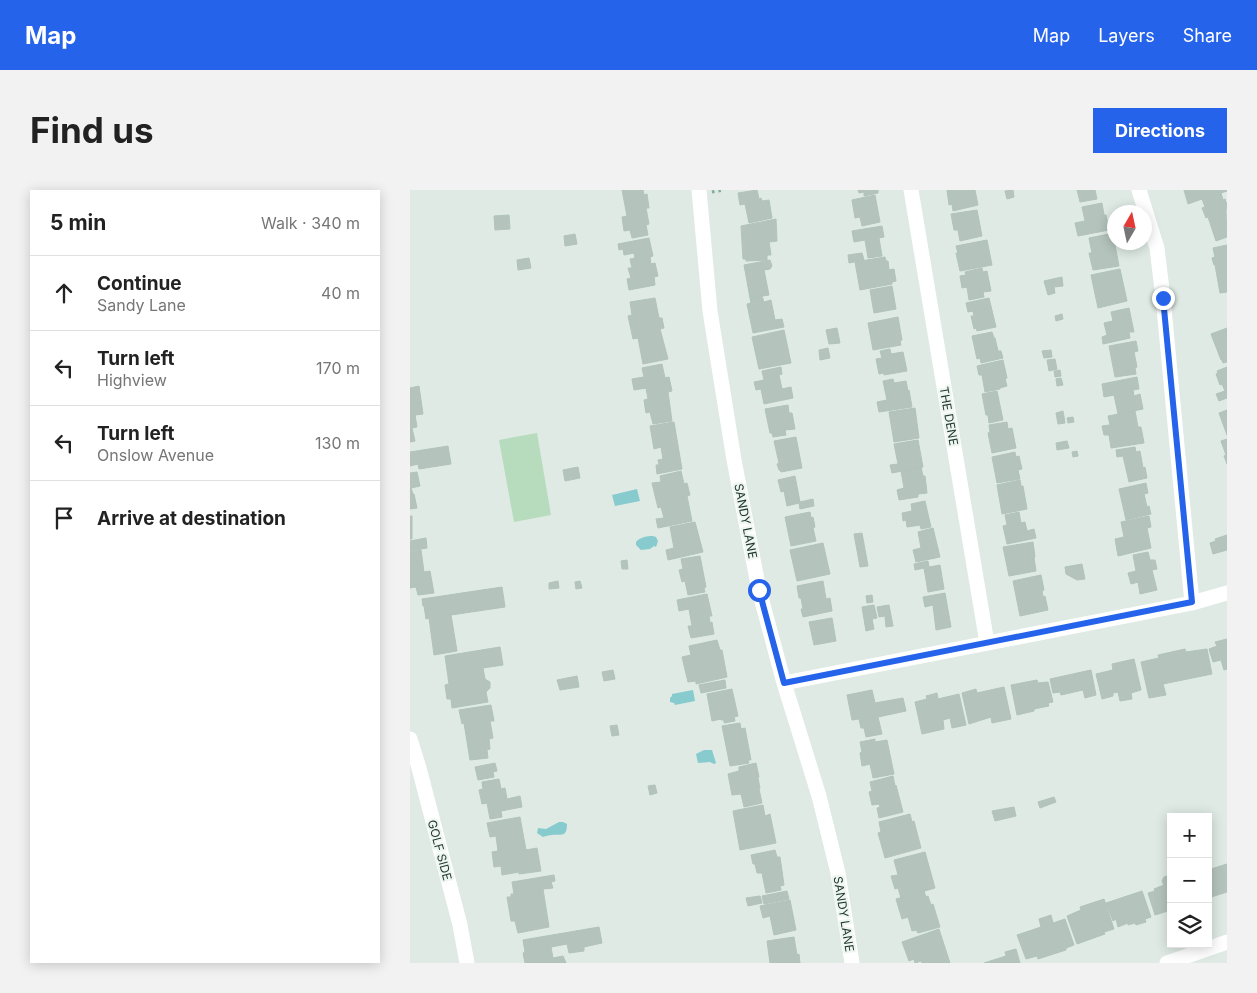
<!DOCTYPE html>
<html lang="en">
<head>
<meta charset="utf-8">
<style>
	:root { --surface:#fff; --page:#f2f2f2; --text:#222; --muted:#767676; --line:#e0e0e0; --accent:#2563eb }
	body { margin:0; font-family:Inter,sans-serif; background:var(--page); color:var(--text) }
	.controls { position:absolute; right:15px; bottom:15px; display:grid; overflow:hidden; border-radius:0px; box-shadow:0 2px 12px #0003 }
	.controls button { width:45px; height:45px; display:grid; place-items:center; padding:0; border:0; border-bottom:1px solid var(--line); background:var(--surface); color:var(--text); font:25px sans-serif }
	.compass { position:absolute; left:697px; top:15px; width:45px; height:45px; border-radius:50%; background:var(--surface); box-shadow:0 2px 12px #0003; rotate:9deg }
	.stop { position:absolute; width:15px; height:15px; margin:-11px; border:4px solid #2563eb; border-radius:50%; background:#fff }
	.stop.end { background:#2563eb; border-color:#fff; box-shadow:0 1px 5px #0008 }
	.list { margin:0; padding:0; list-style:none }
	h2 { display:flex; justify-content:space-between; align-items:center; height:65px; margin:0; padding:0 20px; font-size:21px }
	h2 small { font-size:16px; font-weight:400; color:var(--muted) }
	.list li { display:grid; grid-template-columns:32px 1fr auto; gap:15px; align-items:center; box-sizing:border-box; height:75px; padding:0 20px; border-top:1px solid var(--line) }
	.list b { display:block; font-size:19px; white-space:nowrap }
	.list p { margin:0; font-size:16px; white-space:nowrap; color:var(--muted) }
	.list em { font-size:16px; font-style:normal; color:var(--muted) }
	.icon { flex:none; width:28px; height:28px; fill:none; stroke:currentColor; stroke-width:2; stroke-linecap:round; stroke-linejoin:round }
	.map { position:relative; flex:none; width:817px; height:773px; overflow:hidden; border-radius:0px }
	header { display:flex; align-items:center; gap:30px; box-sizing:border-box; height:70px; padding:0 25px; background:var(--accent); color:#fff }
	header strong { font-size:24px }
	nav { display:flex; gap:28px; margin-inline-start:auto; font-size:18px }
	.intro { display:flex; align-items:center; justify-content:space-between; box-sizing:border-box; height:120px; padding:0 30px }
	h1 { margin:0; font-size:35px }
	.button { padding:12px 22px; border-radius:0px; background:var(--accent); color:#fff; font-size:18px; font-weight:700 }
	main { display:flex; gap:30px; padding:0 30px }
	aside { flex:1; background:var(--surface); border-radius:0px; box-shadow:0 2px 12px #0003 }
	.map>svg:first-child { display:block }
	.green { fill:#b7dbbd }
	.water { fill:#87cbce }
	.building { fill:#b4c4bc; stroke:#b1c3ba }
	.lines { fill:none; stroke-linecap:round; stroke-linejoin:round }
	.path { stroke:#7fad9a; stroke-width:3; stroke-dasharray:2.5 4; stroke-linecap:butt }
	.minor { stroke:#fff; stroke-width:15 }
	.route { stroke:#2563eb; stroke-width:6 }
	.labels { text-anchor:middle; dominant-baseline:central; stroke-width:4.5; stroke-linejoin:round; paint-order:stroke }
	.street-label { font-size:12px; fill:#203930; stroke:#eff6f2 }
</style>
</head>
<body>
<header>
<strong>Map</strong>
<nav><a>Map</a><a>Layers</a><a>Share</a></nav>
</header>
<div class="intro"><h1>Find us</h1><a class="button">Directions</a></div>
<main>
<aside>
<h2>5 min<small>Walk · 340 m</small></h2>
<ul class="list">
<li><svg class="icon" aria-label="ahead" viewBox="0 0 24 24"><path d="M12 20V5M6 11l6-6 6 6"/></svg><div><b>Continue</b><p>Sandy Lane</p></div><em>40 m</em></li>
<li><svg class="icon" aria-label="left" viewBox="0 0 24 24"><path d="M17 20v-9H6M10 6l-5 5 5 5"/></svg><div><b>Turn left</b><p>Highview</p></div><em>170 m</em></li>
<li><svg class="icon" aria-label="left" viewBox="0 0 24 24"><path d="M17 20v-9H6M10 6l-5 5 5 5"/></svg><div><b>Turn left</b><p>Onslow Avenue</p></div><em>130 m</em></li>
<li><svg class="icon" aria-label="arrive" viewBox="0 0 24 24"><path d="M6 21V4h12l-3 4 3 4H6"/></svg><div><b>Arrive at destination</b></div></li>
</ul>
</aside>
<div class="map">
<svg width="817" height="773" viewBox="0 0 817 773">
	<rect width="100%" height="100%" fill="#deeae3"/>
	<path class="green" d="M127 243 141 325 104 332 89 250Z"/>
	<path class="water" d="M227 299 230 311 205 316 202 305Z
		M243 346 246 347 248 351 246 357 244 356 240 359 231 360 226 355V352C230 347 237 346 243 346Z
		M283 500 285 511 265 515 264 513 260 512V508L262 506V504Z
		M294 560H302L306 573 304 574 300 572 288 573 286 564Z
		M149 632H153L157 634C157 648 151 644 142 645 139 645 136 646 133 647L127 643 128 638 136 639Z"/>
	<path class="building" d="M212 0H233L234 5 237 4 239 18H236L239 34 236 35 238 45 222 48 220 40 214 41 212 27 217 26Z
		M347 0 349 9 351 8 352 11 359 10 362 28 339 33 335 14 330 15 328 3Z
		M448 0H468V3L454 6V2L449 3Z
		M537 0H565L568 15 543 21 542 14 539 15Z
		M603 0 604 7 597 9 595 1Z
		M667 0H685L687 9 670 12Z
		M774 0H817V1L811 3 813 10 815 9 817 15 816 21 817 47 806 51 798 27 796 28 792 18 795 17 792 9 778 14Z
		M465 5 470 32 452 36 450 27 445 28 442 10Z
		M692 13 694 25H696L699 40 668 46 665 33 675 31 672 17Z
		M567 20 572 46 550 51 548 40H544L541 24Z
		M99 25 100 39 85 40 84 26Z
		M366 29 367 51 359 52 361 65H357V70L336 71V69H333L331 36Z
		M472 36 474 47 469 48 472 66 458 68 455 50 444 52 442 41Z
		M704 43V52H708V54L705 55 709 76 683 80 679 63H682L679 48Z
		M165 44 167 54 155 56 154 46Z
		M239 48 243 66 240 67 241 74 245 73 248 86 244 87 245 95 219 100 217 89 221 88 218 78H222L220 69 225 68 224 63 214 65 213 59 209 60 208 54Z
		M577 50 582 75 550 81 546 63H548L546 56Z
		M817 55V102L810 103 805 75H804L802 68 805 67 803 58Z
		M452 63 454 70 439 73 438 65Z
		M475 67 476 71H478L479 80 484 79 486 91 482 92V94L450 100 445 72Z
		M119 68 121 78 108 80 107 70Z
		M360 70 362 76 360 79 354 80 359 105 340 108 334 75Z
		M572 78 573 82 577 81 581 101 573 102 574 107 559 110 557 97 552 98 550 86 556 85 555 82Z
		M710 79 717 111 688 118 681 85Z
		M652 87 653 96 644 97 645 103 638 105 634 91Z
		M482 96 486 119 464 123 460 100Z
		M352 106 354 112 361 110 365 130 372 129 374 137 343 143 337 114 341 113 340 108Z
		M245 108 249 128H252L254 138 250 139 258 169 233 174 228 148 223 149 218 126 222 125 220 112Z
		M579 108 586 137 567 141 566 138 564 139 561 126H564L563 121 558 122 556 113Z
		M719 118 724 142H719L720 148 693 154 692 147 697 145 694 133 703 131 701 122Z
		M652 124 653 129 646 131 645 126Z
		M488 127 492 150 490 151 491 155 463 160 458 133Z
		M427 138 430 153 419 154 416 140Z
		M817 138V172L813 173 812 170H811L801 144Z
		M374 140 381 173 349 179 342 147Z
		M582 142 584 148H585L588 161H591L593 168 571 173 570 168 567 169 562 146Z
		M726 151 728 161 724 162 727 177 725 178 726 184 705 187 699 156Z
		M418 158 420 168 410 170 409 160Z
		M480 159 481 164 493 162 497 181 474 185V183L469 184 466 169 472 168 470 161Z
		M641 160 642 167 634 168 632 161Z
		M645 169 647 179 639 181 637 170Z
		M593 170 597 188 595 189 597 196 590 198V199L575 202 572 185H569L567 176Z
		M252 174 255 188 259 187 262 201 258 202 262 231 243 234 240 222 236 223 234 210 238 209 236 198 224 200 222 189 234 187 232 178Z
		M371 177 372 184 369 185 372 199 381 197 383 208 354 214 351 199 346 200 344 192 354 190 352 181Z
		M817 177V208L809 211 806 204 815 201 812 194 810 195 806 184 808 183 807 181Z
		M650 180 651 186 645 187 644 181Z
		M727 187 729 199 723 200 724 206 730 204 733 219 708 224 704 205 694 207 692 194Z
		M651 188 653 195 647 196 646 189Z
		M483 189 484 193 496 191 498 201 499 200 502 217 469 222 467 212 477 210 473 191Z
		M9 196 13 224 5 225 7 237 2 238 5 251 0 252V198Z
		M587 201 593 230 579 233 578 225H576L572 204Z
		M378 215 379 223H382L385 239 375 240 376 245 363 247 362 243H360L355 219Z
		M505 218 509 248 484 252 479 222Z
		M817 220V245L809 223Z
		M653 221 655 233 648 234 646 223Z
		M725 221 728 237H731L734 253 701 258 699 245H694L692 236 700 235 698 226Z
		M663 227 664 232 658 233 657 228Z
		M264 232 272 279 247 284 246 275H249L248 270 253 269 251 257 244 259 240 236Z
		M597 232 598 239 602 238 606 258 582 263 578 243 580 242 579 235Z
		M386 247 392 278 371 282 370 280H369L367 274 369 273 364 251Z
		M817 249V274L814 266 816 265 811 251Z
		M508 250 513 277 482 283 480 275 488 274 484 254Z
		M657 251 659 258 647 260 646 253Z
		M38 256 41 274 9 279 8 274 0 276V262Z
		M725 257 726 262 730 261 733 278 735 277 737 288 719 292 713 266 707 267 706 260Z
		M667 261 668 266 663 267 662 262Z
		M605 262 606 267 609 266 612 279 608 280 610 289 587 293 582 267Z
		M168 277 170 288 155 291 153 280Z
		M511 277 513 286H515L517 303 508 304V307L489 310 487 300 494 298 491 281Z
		M271 281 274 294 277 293 280 305 277 306 282 331 248 338 246 329 254 328 251 317 248 318 242 293 251 292 250 286Z
		M7 282 10 296 1 298 3 304H4L7 318 0 319V283Z
		M385 286 390 312 403 309 404 316 390 319 389 313 377 316 374 301 371 302 368 290Z
		M610 290 611 296H613L617 319 592 324 587 295Z
		M736 293 738 303 734 304 737 317 739 316 741 324 716 330 709 299Z
		M515 311 521 337 511 339 510 335 497 337 496 330 493 331 492 323 502 321 501 314Z
		M400 322 401 328 403 327 405 337 403 338 406 351 381 356 375 327Z
		M609 322 611 333 615 332 617 341 624 339 626 348 597 354 593 336 597 335 595 325Z
		M0 326H2V349H0Z
		M739 326 741 337 737 338 741 358 708 366 705 349 714 347 711 332Z
		M285 332 293 362 258 370 256 360 264 358 260 337Z
		M523 338 530 367 506 372 503 360 511 358 508 342Z
		M452 343 458 376 450 377 444 344Z
		M817 345V360L803 364 800 353 806 351 805 349Z
		M16 348 17 358 0 361V351Z
		M623 352 625 367H624L626 381 599 386 593 357Z
		M413 353 420 384 387 391 380 360Z
		M11 360 14 382 20 381 24 403 8 405 6 397 0 398V362Z
		M738 362 740 370H745L747 379 742 380 747 400 730 404 728 392 721 394 718 383 726 381 723 365Z
		M290 366 296 397 294 398 295 402 278 405 275 391 272 392 269 380 273 379 271 369Z
		M217 370 218 379H212L211 371Z
		M518 371 519 377 530 375 534 399 518 402 514 378 505 380 504 374Z
		M672 374 675 389 667 390 656 384 655 377Z
		M631 385 634 400 632 401 633 407 635 406 638 420 610 426 603 391Z
		M148 391 149 398 139 399V393Z
		M170 391 172 398 166 399 165 392Z
		M413 391 416 409 420 408 422 421 393 427 391 419H393L391 408H389L387 396Z
		M92 397 95 417 41 425 47 461 24 465 19 428 16 429 14 416H13L12 409Z
		M535 403 541 437 526 440 523 415 515 417 513 407Z
		M297 404 302 426H299L300 433 302 432 304 444 281 448 278 436H282L279 419 269 421 267 410Z
		M462 405 463 412 457 413 456 406Z
		M464 415 467 428 462 429 464 439 456 441 452 417Z
		M479 415 483 436 476 437 475 426 469 427 467 417Z
		M422 428 426 451 404 455 399 432Z
		M817 449V479L814 480 811 470 803 472 799 459 807 456 805 452Z
		M307 450 310 460H312L317 487 286 494V491L278 492 272 467 281 465 279 456Z
		M90 457 93 475 73 478 75 489 80 492V498L76 502 78 512 42 518 41 509H37L35 495 39 494 35 466Z
		M775 459 776 462 797 459 802 484 753 494 756 505 739 508 731 472 749 468 748 465Z
		M724 469 731 500 721 503 722 509 710 511 708 502 703 503V506L692 509 686 484 703 480 702 474Z
		M203 480 205 489 194 491 192 482Z
		M681 480 686 505 675 508 673 500 651 505 650 502 643 503 640 489Z
		M167 486 169 497 150 500 147 490Z
		M315 490 316 498 291 503 289 495Z
		M627 490 628 493 638 492 643 512 638 513 639 516 624 519V521L607 525 601 495Z
		M594 497 601 529 582 533 581 527 559 534 552 503 566 499 567 503Z
		M322 499 328 526 324 527 325 531 314 533V530H311V529L302 531 297 504Z
		M462 500 465 513 493 508 496 521 468 527 472 544 456 547 454 538H451L449 529 442 530 437 505Z
		M527 503 528 509 549 504 556 535 542 538 540 528 533 530 534 539 512 544 505 512 517 509 516 506Z
		M81 515 84 531H80L83 548 79 549 80 559 77 560 78 568 60 570 54 533 52 534 49 520Z
		M330 533 331 539 335 538 341 570H338L339 573 320 576 312 536Z
		M207 535 209 545 202 546 200 536Z
		M465 549V552L477 550 484 584 463 588 460 574 452 576 450 563 452 562 450 552Z
		M85 573 87 581 83 582 84 587 68 590 65 577Z
		M346 573 349 587 348 588 350 598 349 599 352 613 334 617 331 604 322 605 318 584 329 581V577Z
		M483 586 485 596 486 595 493 622 469 628 467 618 470 617 469 614 462 615 459 602 462 601 460 592Z
		M89 589 91 599 95 598 97 609 110 606 112 617 91 621 92 627 80 629 77 613 72 614 69 600 73 599 72 592Z
		M245 595 247 603 240 605 238 596Z
		M644 607 646 612 630 618 628 612Z
		M353 615 355 626 360 624 366 653 330 660 323 621Z
		M604 617 606 626 585 631 582 621Z
		M500 624 502 632 504 631 511 658 475 668 468 643 471 642 469 632Z
		M110 627 116 660 127 658 131 681 109 684V682L92 685 91 676 84 677 82 662 88 661 86 646 80 647 77 633Z
		M365 660 367 667H370L374 695 370 696 371 700 356 703 352 683H347L345 674H343L341 665Z
		M515 662 525 698 491 708 488 698 485 699 481 686 488 685 484 670Z
		M817 674V702L798 708V680Z
		M144 685 145 691 141 692 143 698 133 699 139 737 108 743 105 731H101L97 707H101V704H104L102 692Z
		M758 686 761 688V720L745 725 738 703 745 701 744 699 754 695 752 691 754 687Z
		M377 701 379 709 354 714 352 706Z
		M514 701 516 707 518 706 521 715 523 714 530 737 508 743 506 740 502 741 498 727 492 729 486 709Z
		M732 701 741 727 735 729 736 732 726 735 725 733 718 735V733L708 737 706 729 703 731 696 713Z
		M350 706 352 713 338 716 336 708Z
		M694 709 704 739 694 742 695 744 667 754 657 726 671 720 670 717Z
		M380 710 386 740 364 745 360 726 353 728 350 716Z
		M641 725 643 733 655 729 664 755 656 758V760L628 769 627 766 616 769 607 745 631 737 629 729Z
		M189 737 192 753 174 757V761L159 763 157 754 141 757 143 768 153 766 156 773H115L113 763 115 762 113 750Z
		M529 739 540 773H512L511 771 505 773 504 769 499 771 492 752Z
		M384 747 387 765 389 764 390 773H360L357 751Z
		M606 759 610 773H574L596 766 595 762Z"/>
	<g class="lines">
		<path class="path" d="M302 2 314 0"/>
		<path class="minor" d="M289 0 300 121 308 171 324 270 349 400 374 493 409 606 428 683 442 773
			M501 0 577 453
			M729 0 747 58 753 108 782 413
			M374 493 782 413 817 403
			M0 549 9 578 50 735 57 773
			M757 773 817 752"/>
	</g>
	<g class="lines">
		<path class="route" d="M349 400 374 493 782 412 753 108"/>
	</g>
	<g class="labels">
		<g class="street-label">
			<text transform="translate(539 226) rotate(80)">THE DENE</text>
			<text transform="translate(336 331) rotate(79)">SANDY LANE</text>
			<text transform="translate(30 660) rotate(75)">GOLF SIDE</text>
			<text transform="translate(434 724) rotate(81)">SANDY LANE</text>
		</g>
	</g>
</svg>
<div class="controls">
<button>+</button>
<button>−</button>
<button><svg class="icon" aria-label="layers" viewBox="0 0 24 24"><path d="M12 4l9 5-9 5-9-5zM3 14l9 5 9-5"/></svg></button>
</div>
<svg class="compass" viewBox="-18 -18 36 36"><path d="M0-13l5 13h-10z" fill="#e53935"/><path d="M0 13l5-13h-10z" fill="#767676"/></svg>
<div class="stop" style="left:349px;top:400px"></div>
<div class="stop end" style="left:753px;top:108px"></div>
</div>
</main>
</body>
</html>
